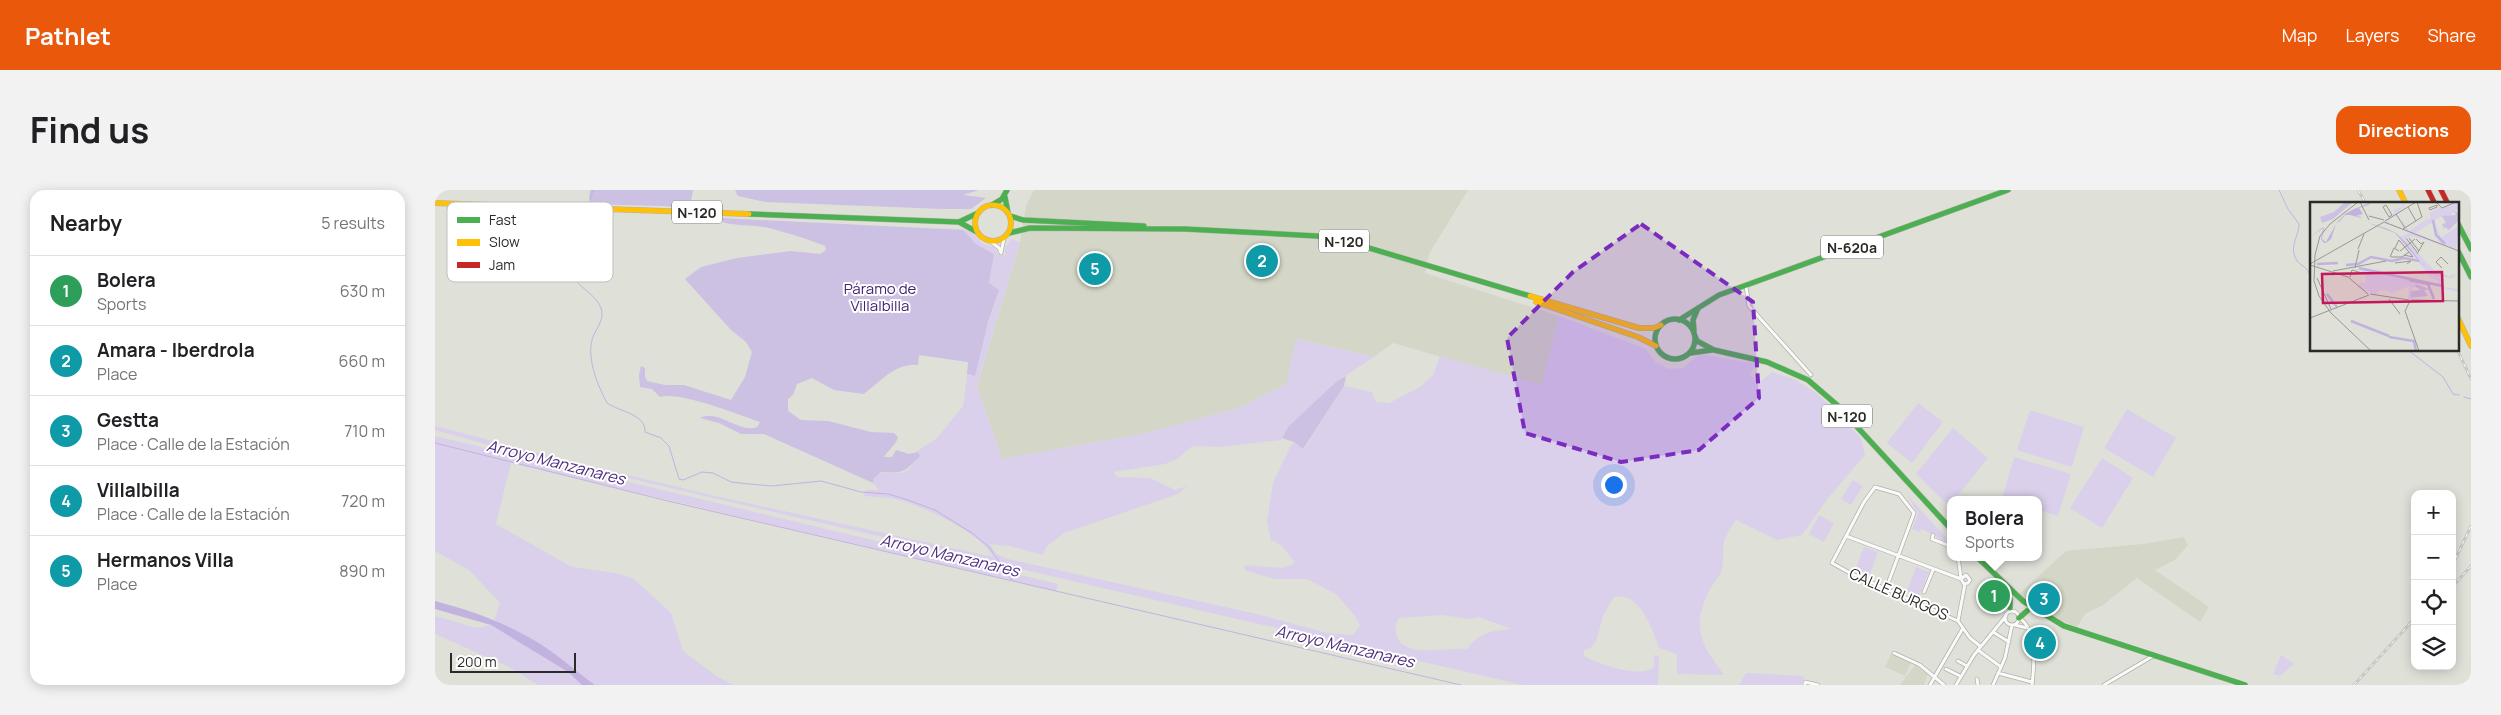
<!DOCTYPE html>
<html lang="en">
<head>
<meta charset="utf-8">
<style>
	:root { --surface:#fff; --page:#f2f2f2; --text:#202124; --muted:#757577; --line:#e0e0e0; --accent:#ea580c }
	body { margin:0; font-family:Manrope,sans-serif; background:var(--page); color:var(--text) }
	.controls { position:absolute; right:15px; bottom:15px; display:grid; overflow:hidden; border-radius:10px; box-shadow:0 2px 12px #0003 }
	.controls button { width:45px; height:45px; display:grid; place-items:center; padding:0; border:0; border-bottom:1px solid var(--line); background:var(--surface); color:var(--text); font:25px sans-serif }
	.scale { position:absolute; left:15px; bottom:12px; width:126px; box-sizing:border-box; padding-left:5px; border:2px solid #2a2b26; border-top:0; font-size:14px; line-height:18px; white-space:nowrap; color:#2a2b26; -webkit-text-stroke:4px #fff; paint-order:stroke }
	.you { position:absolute; left:1178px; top:294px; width:18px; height:18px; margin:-12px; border:4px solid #fff; border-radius:50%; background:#1a73e8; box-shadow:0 0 0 8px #1a73e833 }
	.badge { display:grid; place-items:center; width:32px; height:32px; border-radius:50%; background:var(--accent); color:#fff; font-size:16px; font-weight:700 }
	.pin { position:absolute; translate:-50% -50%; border:2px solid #fff; box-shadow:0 1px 5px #0006 }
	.popup { position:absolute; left:1512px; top:306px; width:95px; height:65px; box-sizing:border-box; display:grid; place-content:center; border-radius:10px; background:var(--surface); filter:drop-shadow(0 1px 4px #0005); font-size:16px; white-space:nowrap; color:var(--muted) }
	.popup b { font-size:19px; color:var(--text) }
	.popup::after { content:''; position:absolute; left:50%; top:100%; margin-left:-10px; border:10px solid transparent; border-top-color:var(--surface) }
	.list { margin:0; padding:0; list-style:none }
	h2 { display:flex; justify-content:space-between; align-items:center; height:65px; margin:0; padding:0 20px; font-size:21px }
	h2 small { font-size:16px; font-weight:400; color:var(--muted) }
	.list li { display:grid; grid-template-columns:32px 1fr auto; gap:15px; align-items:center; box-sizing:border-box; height:70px; padding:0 20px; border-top:1px solid var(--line) }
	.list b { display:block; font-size:19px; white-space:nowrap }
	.list p { margin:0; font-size:16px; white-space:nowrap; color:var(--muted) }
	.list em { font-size:16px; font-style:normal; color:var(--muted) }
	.icon { flex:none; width:28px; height:28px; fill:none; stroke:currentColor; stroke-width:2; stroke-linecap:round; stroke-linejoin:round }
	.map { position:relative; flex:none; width:2036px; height:495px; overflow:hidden; border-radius:15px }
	header { display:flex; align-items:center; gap:30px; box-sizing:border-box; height:70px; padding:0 25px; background:var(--accent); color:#fff }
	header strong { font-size:24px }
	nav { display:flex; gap:28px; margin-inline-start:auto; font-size:18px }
	.intro { display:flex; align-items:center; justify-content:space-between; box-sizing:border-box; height:120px; padding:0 30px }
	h1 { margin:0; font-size:35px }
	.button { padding:12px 22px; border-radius:15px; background:var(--accent); color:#fff; font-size:18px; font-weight:700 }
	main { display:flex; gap:30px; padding:0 30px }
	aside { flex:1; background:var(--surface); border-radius:15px; box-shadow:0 2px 12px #0003 }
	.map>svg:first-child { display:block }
	.built { fill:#d4d7c7 }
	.green { fill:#dad0eb; fill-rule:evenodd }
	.forest { fill:#ccc0e3 }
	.water { fill:#c2b2e0 }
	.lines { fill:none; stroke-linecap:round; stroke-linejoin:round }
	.stream { stroke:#c2b2e0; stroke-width:1 }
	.street-casing { stroke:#b1b2ad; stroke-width:4.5 }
	.fast-casing { stroke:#b1b2ad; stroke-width:6 }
	.slow-casing { stroke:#b1b2ad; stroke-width:6 }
	.jam-casing { stroke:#b1b2ad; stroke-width:6 }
	.street { stroke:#fafaf9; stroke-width:3 }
	.fast { stroke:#4caf50; stroke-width:5 }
	.slow { stroke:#ffc107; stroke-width:5 }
	.jam { stroke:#c62828; stroke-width:5 }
	.rail-casing { stroke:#c7c8c5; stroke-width:3 }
	.rail { stroke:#fff; stroke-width:1; stroke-dasharray:4; stroke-linecap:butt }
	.marked { fill:#7b2cbf; fill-opacity:0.2; stroke:#7b2cbf; stroke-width:4; stroke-dasharray:10 6; stroke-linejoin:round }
	.labels { text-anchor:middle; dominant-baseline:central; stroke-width:4; stroke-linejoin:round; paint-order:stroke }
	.shield { fill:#fff; stroke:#6a6b67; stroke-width:1 }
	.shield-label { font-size:14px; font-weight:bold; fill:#2a2b26 }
	.park-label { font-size:15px; fill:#452173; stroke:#fff }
	.street-label { font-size:15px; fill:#2a2b26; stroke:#fff }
	.water-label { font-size:16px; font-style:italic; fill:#512e80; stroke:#fff }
	.inset-river { fill:none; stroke:#c2b2e0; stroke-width:2.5 }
	.inset-road { fill:none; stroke:#979891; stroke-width:1 }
	.view { fill:#c2185b; fill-opacity:0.15; stroke:#c2185b; stroke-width:2.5 }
	.inset-edge { fill:none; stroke:#2a2b26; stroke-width:2.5 }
	.key { fill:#fff; stroke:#bfbfbe; stroke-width:1 }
	.key-label { font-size:14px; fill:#2a2b26 }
</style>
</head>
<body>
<header>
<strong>Pathlet</strong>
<nav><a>Map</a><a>Layers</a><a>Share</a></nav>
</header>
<div class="intro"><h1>Find us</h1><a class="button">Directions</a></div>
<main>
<aside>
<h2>Nearby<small>5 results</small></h2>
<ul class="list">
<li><span class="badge" style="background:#2e9e5b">1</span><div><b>Bolera</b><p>Sports</p></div><em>630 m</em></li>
<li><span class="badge" style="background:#0f9aa8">2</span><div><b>Amara - Iberdrola</b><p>Place</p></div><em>660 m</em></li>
<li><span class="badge" style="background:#0f9aa8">3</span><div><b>Gestta</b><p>Place · Calle de la Estación</p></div><em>710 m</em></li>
<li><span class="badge" style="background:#0f9aa8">4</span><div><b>Villalbilla</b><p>Place · Calle de la Estación</p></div><em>720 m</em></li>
<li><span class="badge" style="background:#0f9aa8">5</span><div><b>Hermanos Villa</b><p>Place</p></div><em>890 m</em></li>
</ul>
</aside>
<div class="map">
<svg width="2036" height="495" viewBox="0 0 2036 495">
	<rect width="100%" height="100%" fill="#dfe0d8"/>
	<path class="built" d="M599 0H1033L994 64 990 83 1124 126 1107 196 958 153 939 167 862 149 852 194 804 218 711 243 567 269 542 197 585 52 591 16Z
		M1749 347 1753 355 1740 370 1720 380 1774 417 1765 432 1702 388 1668 415 1650 424 1642 437 1622 429 1584 404 1631 361 1708 354Z
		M1456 464 1476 473 1470 486 1450 477Z
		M1480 475 1493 484 1489 495H1465Z"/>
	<path class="green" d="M479 37 529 39 535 41 547 53 559 57 565 66 570 65V58L576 49 585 52 542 196 567 269 711 243 804 218 851 194 861 149 939 167 902 191 853 237 846 250 785 257 760 256 756 257 742 269 730 274 679 282 682 287 715 288 740 300 752 296 743 304 629 343 611 357 608 365 574 356 555 354 561 364 573 369 822 424 892 443 918 445 925 436 920 426 901 404 872 389H839L810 380 809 375 847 378 859 374V371L846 355 836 350 832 332 838 293 855 257 859 252 869 259 909 196 937 202 941 212 954 213 985 197 998 185 1005 166 1107 195 1124 126 1211 159 1220 172 1234 179 1248 178 1265 164 1321 174 1315 184 1323 193 1337 182 1361 190 1383 204 1426 248 1430 265 1393 308 1367 345 1342 350 1301 330C1295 339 1289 347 1288 358 1288 367 1289 375 1285 384 1282 390 1277 395 1274 401 1256 438 1266 454 1289 485L1242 484V464L1224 458C1218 440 1204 400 1179 407 1176 413 1172 418 1169 424 1163 437 1165 458 1149 460V466C1164 474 1205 489 1219 477V465L1224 466 1223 495H1088L274 307 61 257 0 240V236L130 270 276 305 558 367C549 344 484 314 460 309 450 307 439 307 429 306L430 300H444L438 293C441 276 459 287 471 281 476 278 481 271 485 266L478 264 502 248 528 216 532 184 536 186 564 100 554 93 559 64 541 54 528 40ZM1007 425 1035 429 1044 427 1076 439C1056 441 1045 442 1032 459 1013 457 970 469 962 446 960 439 960 434 964 428Z
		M1483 213 1508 232 1477 273 1452 253Z
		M1692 219 1741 248 1718 287 1669 258Z
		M1595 220 1649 237 1637 277 1582 260Z
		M1518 238 1553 268 1519 310H1515L1514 316 1481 284Z
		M0 246 623 394 621 401 76 273 61 334 137 377 180 383 199 389 236 423 248 461 280 485 298 495H160L99 450 59 430 65 413 34 380 0 361Z
		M1579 267 1636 284 1623 326 1603 320V310L1567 309Z
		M1667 268 1698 288 1667 338 1635 318Z
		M1418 290 1428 296 1416 315 1406 309Z
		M1472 305 1515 352V354L1487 339 1485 342 1477 339 1483 323Z
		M1384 325 1399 333 1389 352 1374 344Z
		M1429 357 1443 362 1435 384 1421 378Z
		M1481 377 1494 382 1484 406 1472 401Z
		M0 426 42 438 56 435 133 482 147 495H103L74 477 0 444Z
		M1846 465 1859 474 1845 486 1838 484Z
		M1311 483 1369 486 1366 495H1304Z"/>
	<path class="forest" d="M155 0H258L255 17 157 14 154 9Z
		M300 0H544L528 5 551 8 536 19H508L330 12 303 6Z
		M286 28 528 40 541 54 559 64 554 93 564 100 553 132 540 186 532 184 533 172 484 165 483 175C460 173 446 191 429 204L399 200 377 188 362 194 358 205 353 209V221L366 230 393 231 436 242 459 243 463 247C462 254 453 260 449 267H457L461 260 474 264 483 262 485 266C469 283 469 283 446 282L439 288 438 293 329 244H306L284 233 265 228C283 218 304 244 322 237L325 232C304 225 245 201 225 207L217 199 205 197 204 185 206 176 210 178V187L212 191 230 195H249L296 210 310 187 317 162 311 152 296 140 250 89 266 77 302 68 356 61 385 64 391 60 390 56C373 49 353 43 334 38 317 34 298 37 281 30Z
		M911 186 909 196 868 259 859 252 847 248 853 237 902 191Z"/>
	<path class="water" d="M0 411C34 420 66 431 97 449 120 462 139 480 160 495H147L133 482 56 435 0 419Z"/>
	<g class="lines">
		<path class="stream" d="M1844 0 1853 19 1864 34C1864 46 1854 56 1861 69 1866 78 1872 74 1876 88
			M154 14 158 0
			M152 22C148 39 135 51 133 72 131 96 169 103 167 126 166 134 159 142 157 150 152 170 163 196 172 213 185 222 211 224 210 242L226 248 234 256 244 289 248 290 267 282 278 283 296 292 314 294 337 296 386 291 426 302 453 304 470 309 500 320 537 343 554 357 577 390
			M1973 160 2008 187 2018 204 2024 205
			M2029 207 2036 209
			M0 253 233 311 1026 495"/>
		<g class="street-casing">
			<path id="street" d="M555 51 564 58 566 63
				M566 63 569 48
				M1311 96 1314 116 1376 185
				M1498 345 1497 349 1515 356
				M1411 346 1526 389 1529 394 1533 393 1535 390 1531 385 1526 389
				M1523 367 1526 388
				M1451 399 1479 323 1464 304 1440 297 1429 312 1397 373 1415 383 1523 431 1535 448 1545 456
				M1489 402 1498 380
				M1570 428a7 7 0 1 1 14 0a7 7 0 1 1-14 0Z
				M1584 428C1603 439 1599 477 1597 495
				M1523 431 1530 394
				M1580 435 1592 438
				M1558 442 1574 452
				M1543 460 1566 477
				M1459 463 1485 475 1509 495
				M1523 471 1532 476
				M1511 479 1525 486
				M1563 483 1597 492
				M1542 489 1543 495
				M1370 495V492L1383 495
				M1495 495 1528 438
				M1521 495 1539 465 1571 426
				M1558 495 1570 468 1577 435
				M1669 495 1718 466"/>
		</g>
		<g class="fast-casing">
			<path id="fast" d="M2033 0 2036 5
				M570 7 573 23
				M557 15 567 9 572 0
				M314 24 524 32 543 23
				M575 26 588 30 709 36
				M524 32 542 42
				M2022 32 2036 59
				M574 43 595 38 750 39 882 46 934 58 1095 106
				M2022 59 2036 87
				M1220 149a20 20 0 1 1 40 0a20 20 0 1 1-40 0Z
				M1244 130 1284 105 1573 0
				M1259 140 1258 130 1263 118
				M1260 146 1262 151 1279 160 1332 172 1373 190 1402 215 1515 338
				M1255 163 1277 160
				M1542 367 1588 411 1629 436 1810 495
				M1569 399 1575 409V418
				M1584 428 1592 421"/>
		</g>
		<g class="slow-casing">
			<path id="slow" d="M1964 0 1971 14
				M0 13 314 24
				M540 33a18 18 0 1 1 36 0a18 18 0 1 1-36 0Z
				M1095 106 1204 138H1219L1226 135
				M1101 112 1203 147 1221 156
				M2022 126 2036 156
				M2032 495 2036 490"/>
		</g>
		<g class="jam-casing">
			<path id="jam" d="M1993 0 2000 14
				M2006 0 2013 14"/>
		</g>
		<use href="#street" class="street"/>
		<use href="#fast" class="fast"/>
		<use href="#slow" class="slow"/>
		<use href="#jam" class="jam"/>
		<g class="rail-casing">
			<path id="rail" d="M1923 0 1931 14
				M2022 159 2036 189
				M2017 376 2036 336
				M2017 397 2036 376
				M1919 495 1980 428"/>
		</g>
		<use href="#rail" class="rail"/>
	</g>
	<path class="marked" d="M1206 34 1318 112 1324 208 1264 260 1186 272 1090 243 1072 148 1138 82Z"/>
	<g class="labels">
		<g class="shield">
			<rect x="237" y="10.5" width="50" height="23" rx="4"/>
			<rect x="884" y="39.5" width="50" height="23" rx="4"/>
			<rect x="1386" y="45.5" width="62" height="23" rx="4"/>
			<rect x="1387" y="214.5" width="50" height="23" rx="4"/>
		</g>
		<g class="shield-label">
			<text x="262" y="22">N-120</text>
			<text x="909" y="51">N-120</text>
			<text x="1417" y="57">N-620a</text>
			<text x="1412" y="226">N-120</text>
		</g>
		<g class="park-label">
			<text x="445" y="98">Páramo de<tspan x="445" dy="17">Villalbilla</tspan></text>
		</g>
		<g class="street-label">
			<text transform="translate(1464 404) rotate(24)">CALLE BURGOS</text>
		</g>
		<g class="water-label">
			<text transform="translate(121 272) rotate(14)">Arroyo Manzanares</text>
			<text transform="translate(515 365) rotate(13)">Arroyo Manzanares</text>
			<text transform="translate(910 456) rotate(13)">Arroyo Manzanares</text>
		</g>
	</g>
	<g transform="translate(1875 12)">
		<rect width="149" height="149" fill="#dfe0d8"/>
		<path d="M125 0H130L127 2 130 6 149 0V6L140 13 132 15 131 17V22V14L124 19 131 36 149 23 146 47 102 34 94 36 99 41 96 43 88 35 100 31 75 20 85 11 83 8 92 5 93 1 95 4 77 20 93 27 92 18 99 29 115 18 117 13 116 18 109 23 121 16 119 11 129 6ZM123 20 125 32 130 41 105 31ZM99 42 126 70 139 74 149 71 142 75H128L134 79 133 85 148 87 149 90 100 78 107 81 101 89 102 97H98L99 84 82 91 77 88 68 89 66 93 48 85 51 80 56 81V72L60 71 52 72V69L43 66 128 83 129 79 121 76 108 59 103 58 106 57 96 44Z" fill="#dad0eb" fill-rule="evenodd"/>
		<path d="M35 0H43L23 17 12 21 10 15 24 10ZM144 9 149 11V18L139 28 134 25V28L132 22 136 21 132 14 146 13ZM107 82 121 88H114L118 94 100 96 101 89 111 88 104 84Z" fill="#ccc0e3"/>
		<path d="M62 0 58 3 49 6 53 12 46 14 51 15V16L55 17 59 21 75 26 86 31 96 41 112 62 127 73 140 76 149 73 141 76 126 73 109 59 85 31 61 22 58 20 55 17 40 13H35L30 19 26 22 21 37 16 41H15L13 40 11 37 13 26 0 35 13 25 14 27 12 37 16 40 26 22 32 15 35 12 44 7Z" fill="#c2b2e0"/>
		<path class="inset-river" d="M123 18 126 33 135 42M7 62 28 61M36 63 48 62 61 55 82 59 94 56 109 59M49 66 133 84M99 78 118 82 124 97M17 92 27 105M41 119 79 134M79 135 104 139 106 149"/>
		<path class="inset-road" d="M48 0 20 22 10 34 5 53 4 79 9 94 21 111 61 149M50 0 59 18M126 0 132 6 146 0M76 3 82 13 79 15 73 5ZM127 3V5L120 8 119 6ZM98 5 106 19M86 12 95 26M59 14 74 18M75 19 106 0M74 20 149 49M93 27 112 15 107 0M96 36 107 50M99 36 109 49M106 37 111 42 114 40 107 52M85 46 89 38 103 55 94 53M48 47 54 32M90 49 105 37M80 55 84 46 89 49M81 55H92L99 50M85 61 101 59 97 62M0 62 74 20M0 63 38 75 58 92M45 66 49 48M132 66 126 60 131 55 138 62M23 69 76 59M40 75 42 68 52 71M7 76 21 107M60 92 99 98M79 97 90 112M101 98 149 99M100 99 95 109 109 149M0 116 59 93"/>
		<path class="view" d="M132 70 133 99 13 101 12 72Z"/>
		<rect width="149" height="149" class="inset-edge"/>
	</g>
	<rect x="12" y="12" width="166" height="80" rx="8" class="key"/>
	<rect x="22" y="27" width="23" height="6" fill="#4caf50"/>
	<rect x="22" y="49" width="23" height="7" fill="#ffc107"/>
	<rect x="22" y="72" width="23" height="6" fill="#c62828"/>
	<g class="key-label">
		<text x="54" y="35">Fast</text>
		<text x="54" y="57">Slow</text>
		<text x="54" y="80">Jam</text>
	</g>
</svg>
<div class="controls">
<button>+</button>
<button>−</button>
<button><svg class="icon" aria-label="locate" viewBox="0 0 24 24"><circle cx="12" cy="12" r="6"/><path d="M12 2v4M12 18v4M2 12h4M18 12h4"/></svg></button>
<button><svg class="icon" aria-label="layers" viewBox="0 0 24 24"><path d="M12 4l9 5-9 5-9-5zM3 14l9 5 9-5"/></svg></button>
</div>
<div class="scale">200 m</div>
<div class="you"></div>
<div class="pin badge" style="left:1559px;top:406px;background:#2e9e5b">1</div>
<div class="popup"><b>Bolera</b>Sports</div>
<div class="pin badge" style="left:827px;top:71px;background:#0f9aa8">2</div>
<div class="pin badge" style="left:1609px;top:409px;background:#0f9aa8">3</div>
<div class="pin badge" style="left:1605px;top:453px;background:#0f9aa8">4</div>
<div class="pin badge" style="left:660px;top:79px;background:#0f9aa8">5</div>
</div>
</main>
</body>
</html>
